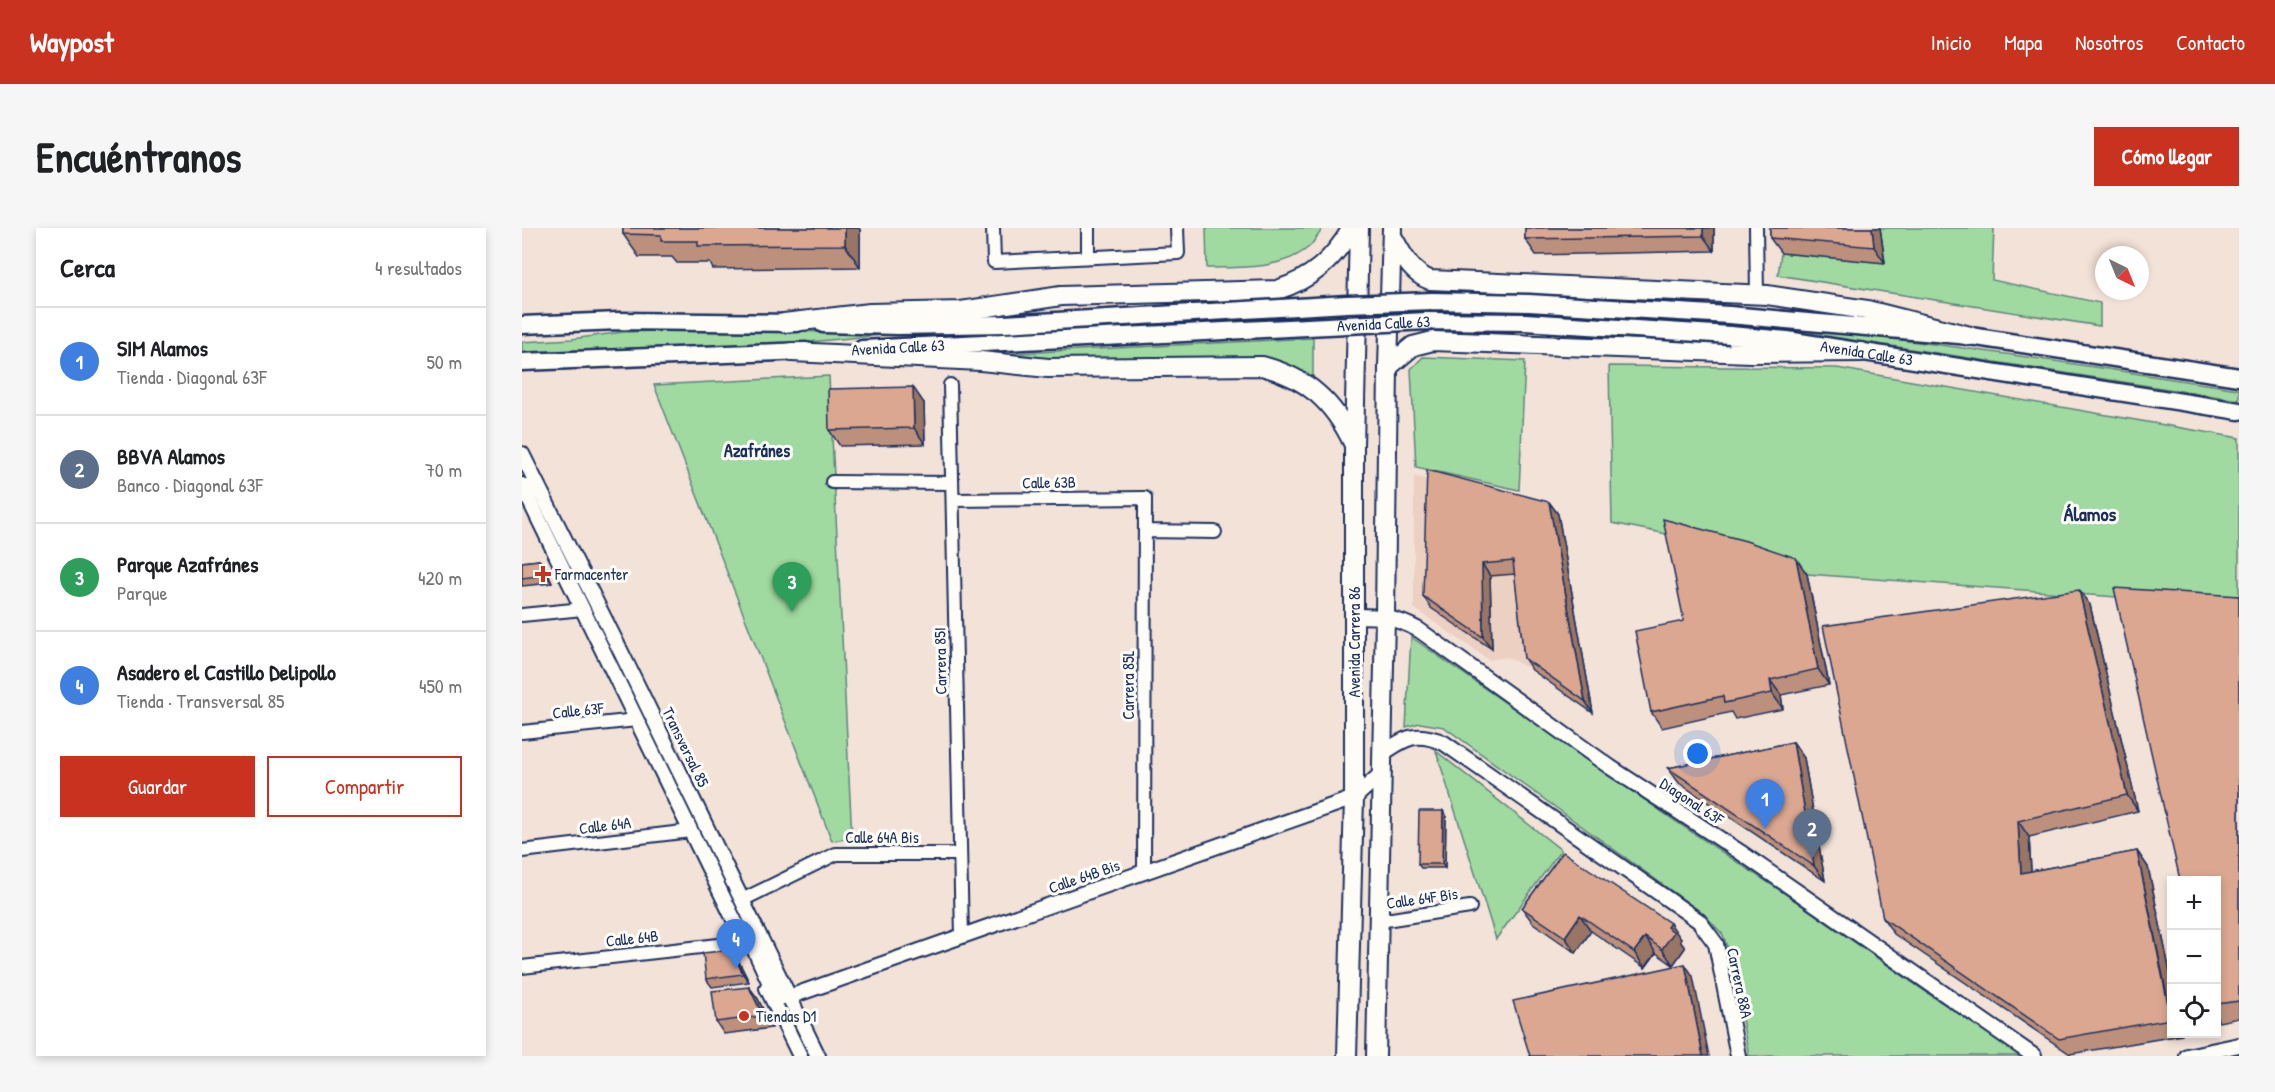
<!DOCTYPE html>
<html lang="es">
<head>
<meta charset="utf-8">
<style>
	:root { --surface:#fff; --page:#f6f6f6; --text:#202124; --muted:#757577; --line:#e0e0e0; --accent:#c8321e }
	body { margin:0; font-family:"Patrick Hand",sans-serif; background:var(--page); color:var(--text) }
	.controls { position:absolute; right:18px; bottom:18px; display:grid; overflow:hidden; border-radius:0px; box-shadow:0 3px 9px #0003 }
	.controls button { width:54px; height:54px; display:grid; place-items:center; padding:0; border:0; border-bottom:2px solid var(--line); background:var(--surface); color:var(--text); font:30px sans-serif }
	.compass { position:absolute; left:1573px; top:18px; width:54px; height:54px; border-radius:50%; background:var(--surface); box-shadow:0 3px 9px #0003; rotate:137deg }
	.you { position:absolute; left:1176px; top:526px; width:21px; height:21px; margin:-15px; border:4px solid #fff; border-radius:50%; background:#1a73e8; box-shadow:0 0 0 9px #1a73e833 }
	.badge { display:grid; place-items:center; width:39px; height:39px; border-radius:50%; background:var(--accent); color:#fff; font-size:20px; font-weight:700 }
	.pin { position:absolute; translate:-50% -50px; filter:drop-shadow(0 2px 3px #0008) }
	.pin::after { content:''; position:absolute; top:32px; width:21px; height:18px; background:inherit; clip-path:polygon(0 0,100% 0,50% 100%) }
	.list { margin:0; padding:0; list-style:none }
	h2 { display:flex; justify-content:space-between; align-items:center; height:78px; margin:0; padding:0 24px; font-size:26px }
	h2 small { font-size:20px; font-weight:400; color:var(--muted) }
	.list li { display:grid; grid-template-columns:39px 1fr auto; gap:18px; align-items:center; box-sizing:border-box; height:108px; padding:0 24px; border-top:2px solid var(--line) }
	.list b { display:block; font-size:22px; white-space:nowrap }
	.list p { margin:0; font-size:20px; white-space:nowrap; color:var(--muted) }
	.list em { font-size:20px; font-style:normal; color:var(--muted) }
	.actions { display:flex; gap:12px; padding:18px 24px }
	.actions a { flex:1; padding:14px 0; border:2px solid var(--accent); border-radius:0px; text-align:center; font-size:21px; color:var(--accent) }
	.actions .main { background:var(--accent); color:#fff }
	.icon { flex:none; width:33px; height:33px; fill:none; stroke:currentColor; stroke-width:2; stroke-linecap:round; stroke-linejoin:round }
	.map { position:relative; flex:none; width:1717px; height:828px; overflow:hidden; border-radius:0px }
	header { display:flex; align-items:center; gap:36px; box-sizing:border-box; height:84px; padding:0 30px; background:var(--accent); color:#fff }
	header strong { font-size:28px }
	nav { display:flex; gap:33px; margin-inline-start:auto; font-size:21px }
	.intro { display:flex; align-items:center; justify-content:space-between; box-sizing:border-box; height:144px; padding:0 36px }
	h1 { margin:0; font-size:42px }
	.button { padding:15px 27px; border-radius:0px; background:var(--accent); color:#fff; font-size:21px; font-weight:700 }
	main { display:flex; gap:36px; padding:0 36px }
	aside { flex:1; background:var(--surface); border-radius:0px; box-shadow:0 3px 9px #0003 }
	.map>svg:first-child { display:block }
	.built { fill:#ecd0c2 }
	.green { fill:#a0daa0; stroke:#5e847f; stroke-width:1.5 }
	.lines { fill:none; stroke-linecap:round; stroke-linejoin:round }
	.minor-casing { stroke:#1b2f5e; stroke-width:16 }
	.tertiary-casing { stroke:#1b2f5e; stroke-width:18 }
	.secondary-casing { stroke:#1b2f5e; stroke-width:21 }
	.primary-casing { stroke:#1b2f5e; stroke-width:22 }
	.minor { stroke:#fdfcf7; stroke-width:12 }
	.tertiary { stroke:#fdfcf7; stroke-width:14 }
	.secondary { stroke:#fdfcf7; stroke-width:16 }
	.primary { stroke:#fdfcf7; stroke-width:18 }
	.secondary-bridge-casing { stroke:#1b2f5e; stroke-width:21; stroke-linecap:butt }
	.secondary-bridge { stroke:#fdfcf7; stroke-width:16 }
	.wall { fill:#bc907c; stroke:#1b2f5e; stroke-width:1.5 }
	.shaded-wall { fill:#997565; stroke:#1b2f5e; stroke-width:1.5 }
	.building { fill:#dba790; stroke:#1b2f5e; stroke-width:1.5 }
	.poi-dot { fill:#c8321e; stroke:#fdfcf7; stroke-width:2 }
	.labels { text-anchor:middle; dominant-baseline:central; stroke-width:6; stroke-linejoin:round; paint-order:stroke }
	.street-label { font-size:16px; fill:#1b2f5e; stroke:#fdfcf7 }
	.poi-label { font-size:16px; fill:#1b2f5e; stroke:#fdfcf7; text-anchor:start }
	.neighbourhood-label { font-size:18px; font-weight:bold; fill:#1b2f5e; stroke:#fdfcf7 }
	.quarter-label { font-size:20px; font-weight:bold; fill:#1b2f5e; stroke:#fdfcf7 }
</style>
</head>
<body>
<header>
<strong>Waypost</strong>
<nav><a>Inicio</a><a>Mapa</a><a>Nosotros</a><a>Contacto</a></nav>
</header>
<div class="intro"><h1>Encuéntranos</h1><a class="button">Cómo llegar</a></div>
<main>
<aside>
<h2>Cerca<small>4 resultados</small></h2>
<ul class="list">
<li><span class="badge" style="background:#3f7fe0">1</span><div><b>SIM Alamos</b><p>Tienda · Diagonal 63F</p></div><em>50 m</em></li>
<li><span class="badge" style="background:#5c6f8a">2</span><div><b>BBVA Alamos</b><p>Banco · Diagonal 63F</p></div><em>70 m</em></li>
<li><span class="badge" style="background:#2e9e5b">3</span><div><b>Parque Azafránes</b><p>Parque</p></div><em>420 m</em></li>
<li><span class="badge" style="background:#3f7fe0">4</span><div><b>Asadero el Castillo Delipollo</b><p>Tienda · Transversal 85</p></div><em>450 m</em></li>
</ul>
<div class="actions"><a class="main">Guardar</a><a>Compartir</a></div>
</aside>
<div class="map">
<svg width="1717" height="828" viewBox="0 0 1717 828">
	<rect width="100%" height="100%" fill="#f3e2d8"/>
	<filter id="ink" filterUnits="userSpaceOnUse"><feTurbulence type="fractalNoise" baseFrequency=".0167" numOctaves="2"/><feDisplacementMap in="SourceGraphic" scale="12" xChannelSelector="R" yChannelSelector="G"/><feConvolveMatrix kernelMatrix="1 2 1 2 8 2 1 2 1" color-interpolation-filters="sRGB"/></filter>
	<g filter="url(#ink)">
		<path class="built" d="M892 248 1036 286 1071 485 1010 442 985 429 967 432 892 380Z"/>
		<path class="green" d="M684 0H801C797 6 792 14 787 19 760 42 718 39 685 40Z
			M1358 0H1472L1470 52 1578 75V98L1256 47 1259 25 1363 35Z
			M1235 97C1397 110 1556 137 1717 161V172Z
			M173 102 277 103 361 107 275 115 0 124V114L50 111 101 104Z
			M791 110V149L755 134 520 132 475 126Z
			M901 129 1003 133 997 262 894 239 889 141Z
			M1087 138 1315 140 1717 210V378L1285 346C1221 324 1156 307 1090 295Z
			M307 148 330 610 310 613 132 157Z
			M889 409 1153 593 1259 663 1411 769 1502 828H1227L1208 728 1201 707 1183 687 922 499 898 495 884 499Z
			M914 523 1039 622 974 711Z"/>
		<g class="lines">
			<g class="minor-casing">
				<path id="minor" d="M471 0 472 34 656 25 655 0
					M566 0V29
					M1234 0 1235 66
					M428 157 440 708
					M310 254 430 255
					M431 272 623 270 622 644
					M623 303 693 304
					M0 387 61 381
					M0 504 115 492
					M0 623 169 603
					M220 672 314 626H438
					M857 693 948 679
					M0 739 223 714"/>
			</g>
			<g class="tertiary-casing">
				<path id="tertiary" d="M0 226 100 426 296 828
					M0 257 217 702
					M832 388C860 388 873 389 897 402L1088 539 1218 624 1512 828
					M860 526C884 509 894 503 922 515L1177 693 1194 716 1216 828
					M213 694 228 712 251 762 259 769H267L832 570 860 545
					M245 760 278 828
					M1665 828 1717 817"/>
			</g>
			<g class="secondary-casing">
				<g id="secondary">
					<path d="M1207 87 1448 108 1717 149"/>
					<path d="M301 96 376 98 483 96"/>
					<path d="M0 97 97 93 275 95"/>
					<path id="s1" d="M1208 107 1265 112 1717 183"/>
					<path d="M340 121 482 114"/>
					<path d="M0 134 284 123"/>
				</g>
			</g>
			<g class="primary-casing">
				<path id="primary" d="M870 8C880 25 888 45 908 52L1245 67 1345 82 1448 108
					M262 95 348 85 439 83 539 68 755 62C790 51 811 32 830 0
					M270 124 459 133 526 140 740 138C785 150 811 173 831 215
					M866 139 891 118 911 113 1229 125 1339 124
					M825 828 832 570V218L837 0
					M854 828 863 388 866 139 870 0"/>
			</g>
			<use href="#minor" class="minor"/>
			<use href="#tertiary" class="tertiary"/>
			<use href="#secondary" class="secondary"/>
			<use href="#primary" class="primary"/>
			<g class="secondary-bridge-casing">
				<g id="secondary-bridge">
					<path d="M483 96 825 76 910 73 1007 75 1207 87"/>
					<path id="s2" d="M482 114 905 93 1003 94 1208 107"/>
				</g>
			</g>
			<use href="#secondary-bridge" class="secondary-bridge"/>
		</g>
		<path class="wall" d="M101 0H337L338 2V39L191 41 188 35H155L150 29H117L101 6Z
			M1003 0H1192V23L1014 27 1003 11Z
			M1248 0H1358L1363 35 1259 25 1248 10Z
			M402 175 403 216 318 218 307 202Z
			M1027 274 1036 286 1071 485 1010 442 1002 430 993 346 968 348 970 421 909 380 901 368Z
			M17 332 23 340 30 355 0 358V334Z
			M1285 346 1307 457 1259 467 1261 481 1213 491 1209 484 1140 500 1129 484 1162 393Z
			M1717 368V790L1697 794 1695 790V652Z
			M1568 377 1616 583 1507 609 1509 643 1615 623 1626 639 1650 754V806H1660V807L1548 826 1372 706 1361 690Z
			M1271 514 1282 530 1303 653 1157 555 1146 540Z
			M921 583 924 587 923 640H899L896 636Z
			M1041 624 1159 711 1158 713 1163 720 1151 737 1134 725 1123 740 1069 703 1054 725 1011 695 1000 680Z
			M215 730 227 754 190 759 184 751Z
			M227 759 236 771 250 800 202 806 194 794Z"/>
		<path class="shaded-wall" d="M323 0H337L338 2V39L323 17Z
			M1181 0H1192V23L1181 8Z
			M1350 0H1358L1363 35 1352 19Z
			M391 159 402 175 403 216 392 200Z
			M1027 274 1036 286 1071 485 1063 473Z
			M1274 330 1285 346 1307 457 1296 441Z
			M17 332 23 340 30 355 25 347Z
			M960 336 968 348 970 421 961 409Z
			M1557 362 1568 377 1616 583 1605 567Z
			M1248 452 1259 467 1261 481 1250 465Z
			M1271 514 1282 530 1303 653 1292 638Z
			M921 583 924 587 923 640 920 636Z
			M1496 593 1507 609 1510 660 1499 645Z
			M1615 623 1626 639 1650 754V792Z
			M1058 687 1069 703 1054 725 1043 709Z
			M1148 695 1159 711 1158 713 1163 720 1151 737 1140 721 1145 699Z
			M1123 709 1134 725 1123 740 1112 724Z
			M209 722 215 730 227 754 221 746Z
			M1163 736 1171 748 1187 828H1181Z
			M227 759 236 771 250 800 241 788Z"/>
		<path class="building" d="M101 0H323V17L176 18V13H139V7L101 6Z
			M1003 0H1181V8L1003 11Z
			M1248 0H1350L1352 19 1248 10Z
			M391 159 392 200 307 202 306 161Z
			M905 242 1027 274 1063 473 1002 430 991 333 960 336 961 409 901 368Z
			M1141 291 1224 313 1274 330 1296 441 1248 452 1250 465 1202 475 1201 468 1129 484 1113 403 1162 393Z
			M17 332 25 347 0 350V334Z
			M1592 360 1717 368V773L1695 776V652H1658Z
			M1557 362 1605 567 1496 593 1499 645 1615 623 1649 791 1537 811 1361 690 1301 398Z
			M1271 514 1292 638 1146 540Z
			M897 583H921L920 636H896Z
			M1041 624 1148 695 1145 699 1152 704 1140 721 1123 709 1112 724 1058 687 1043 709 1000 680Z
			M209 722 221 746 184 751 181 725Z
			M1163 736 1181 828H1008L991 773Z
			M227 759 241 788 194 794 190 763Z"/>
	</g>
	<g class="poi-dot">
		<path d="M18 337h6v6h6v6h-6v6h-6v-6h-6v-6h6z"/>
		<circle cx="222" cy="788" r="6"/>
	</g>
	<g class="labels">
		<g class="street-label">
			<text stroke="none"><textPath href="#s2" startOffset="380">Avenida Calle 63</textPath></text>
			<text transform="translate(376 119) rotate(-3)">Avenida Calle 63</text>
			<text stroke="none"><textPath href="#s1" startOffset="138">Avenida Calle 63</textPath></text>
			<text transform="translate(527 254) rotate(-1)">Calle 63B</text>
			<text transform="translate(832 414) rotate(-90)">Avenida Carrera 86</text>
			<text transform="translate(418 433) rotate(-91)">Carrera 85I</text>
			<text transform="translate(606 457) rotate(-90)">Carrera 85L</text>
			<text transform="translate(56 482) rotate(-6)">Calle 63F</text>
			<text transform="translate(164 519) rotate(64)">Transversal 85</text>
			<text transform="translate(1170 573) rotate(33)">Diagonal 63F</text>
			<text transform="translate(83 597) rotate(-7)">Calle 64A</text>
			<text x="360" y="609">Calle 64A Bis</text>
			<text transform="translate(562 648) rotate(-19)">Calle 64B Bis</text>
			<text transform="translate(900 670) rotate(-8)">Calle 64F Bis</text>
			<text transform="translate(110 710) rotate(-6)">Calle 64B</text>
			<text transform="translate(1218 755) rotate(78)">Carrera 88A</text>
		</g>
		<g class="poi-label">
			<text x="33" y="346">Farmacenter</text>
			<text x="234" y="788">Tiendas D1</text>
		</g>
		<g class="neighbourhood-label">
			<text x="235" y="222">Azafránes</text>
		</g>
		<g class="quarter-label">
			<text x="1568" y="285">Álamos</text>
		</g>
	</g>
</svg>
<div class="controls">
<button>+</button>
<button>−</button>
<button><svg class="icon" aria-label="locate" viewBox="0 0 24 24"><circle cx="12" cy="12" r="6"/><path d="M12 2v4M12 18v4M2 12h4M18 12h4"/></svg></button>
</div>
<svg class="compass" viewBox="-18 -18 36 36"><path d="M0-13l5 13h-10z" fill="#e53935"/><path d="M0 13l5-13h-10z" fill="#757577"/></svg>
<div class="you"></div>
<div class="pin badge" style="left:1243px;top:601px;background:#3f7fe0">1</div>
<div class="pin badge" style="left:1290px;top:631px;background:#5c6f8a">2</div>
<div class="pin badge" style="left:270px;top:384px;background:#2e9e5b">3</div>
<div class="pin badge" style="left:214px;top:741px;background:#3f7fe0">4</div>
</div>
</main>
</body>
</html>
